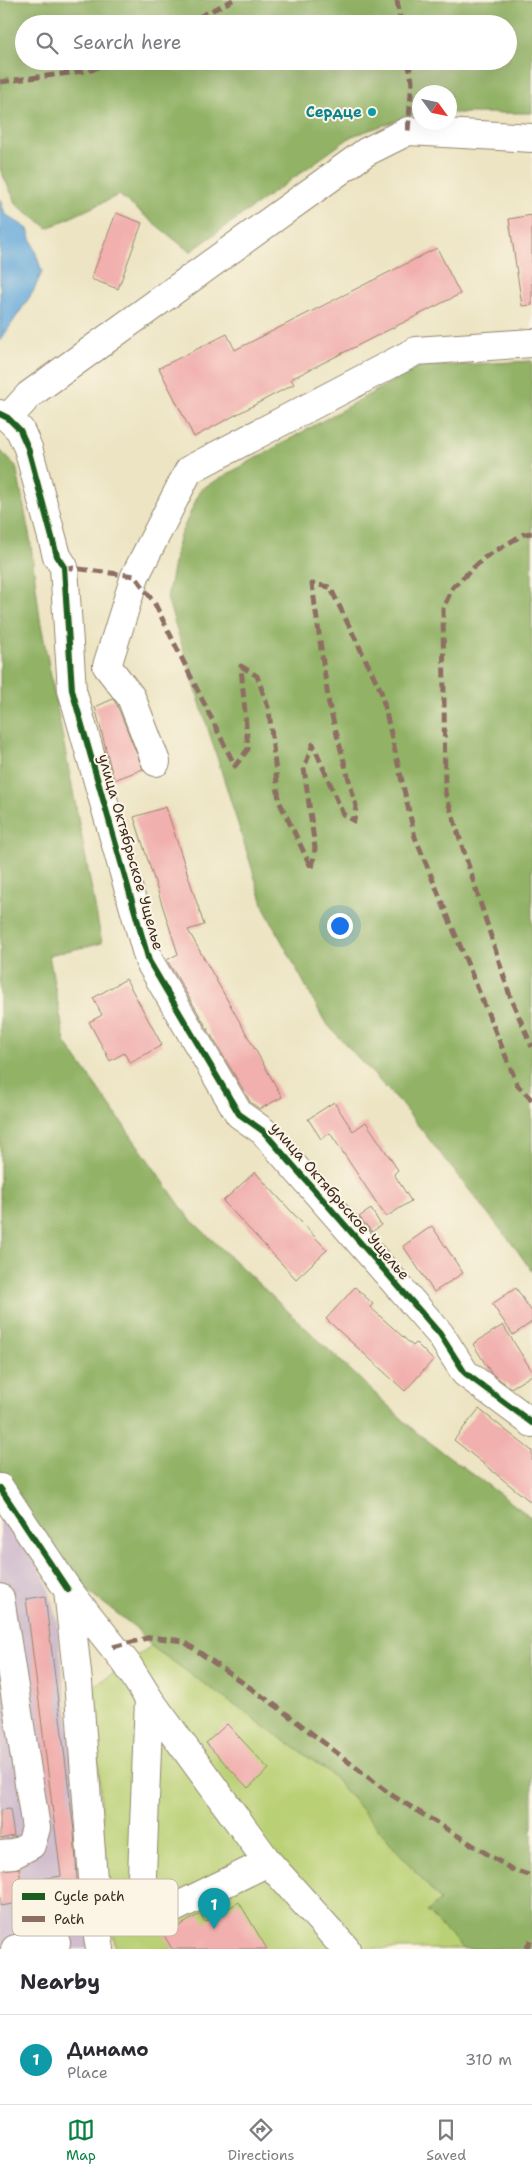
<!DOCTYPE html>
<html lang="en">
<head>
<meta charset="utf-8">
<style>
	:root { --surface:#fff; --page:#f2f2f3; --text:#2b2b33; --muted:#7c7c81; --line:#e1e1e2; --accent:#0b8043 }
	body { margin:0; font-family:"Shantell Sans",sans-serif; background:var(--page); color:var(--text) }
	.compass { position:absolute; left:412px; top:85px; width:45px; height:45px; border-radius:50%; background:var(--surface); box-shadow:0 5px 20px #0002; rotate:123deg }
	.you { position:absolute; left:339px; top:925px; width:18px; height:18px; margin:-12px; border:4px solid #fff; border-radius:50%; background:#1a73e8; box-shadow:0 0 0 8px #1a73e833 }
	.badge { display:grid; place-items:center; width:32px; height:32px; border-radius:50%; background:var(--accent); color:#fff; font-size:16px; font-weight:700 }
	.pin { position:absolute; translate:-50% -41px; filter:drop-shadow(0 1px 2px #0008) }
	.pin::after { content:''; position:absolute; top:26px; width:18px; height:15px; background:inherit; clip-path:polygon(0 0,100% 0,50% 100%) }
	.list { margin:0; padding:0; list-style:none }
	h2 { display:flex; justify-content:space-between; align-items:center; height:65px; margin:0; padding:0 20px; font-size:21px }
	h2 small { font-size:16px; font-weight:400; color:var(--muted) }
	.list li { display:grid; grid-template-columns:32px 1fr auto; gap:15px; align-items:center; box-sizing:border-box; height:90px; padding:0 20px; border-top:1px solid var(--line) }
	.list b { display:block; font-size:19px; white-space:nowrap }
	.list p { margin:0; font-size:16px; white-space:nowrap; color:var(--muted) }
	.list em { font-size:16px; font-style:normal; color:var(--muted) }
	.icon { flex:none; width:28px; height:28px; fill:none; stroke:currentColor; stroke-width:2; stroke-linecap:round; stroke-linejoin:round }
	.map { position:relative; flex:none; width:532px; height:1949px; overflow:hidden }
	.search { position:absolute; background:var(--surface); box-shadow:0 5px 20px #0002; left:15px; right:15px; top:15px; height:55px; display:flex; align-items:center; gap:12px; box-sizing:border-box; padding:0 18px; border-radius:28px; color:var(--muted); font-size:19px }
	.sheet { height:155px; background:var(--surface) }
	nav { display:flex; justify-content:space-around; align-items:center; box-sizing:border-box; height:70px; border-top:1px solid var(--line); background:var(--surface); font-size:14px; color:var(--muted) }
	nav a { display:grid; justify-items:center; gap:2px }
	nav .on { color:var(--accent) }
	.map>svg:first-child { display:block }
	.industrial { fill:#d0bdce }
	.green { fill:#b9d074; stroke:#7a7d49 }
	.forest { fill:#92b266; stroke:#666e42; fill-rule:evenodd }
	.water { fill:#65a9da; stroke:#506a7c }
	.building { fill:#f1afad }
	.lines { fill:none; stroke-linecap:round; stroke-linejoin:round }
	.minor-casing { stroke:#948770; stroke-width:30 }
	.minor { stroke:#fff; stroke-width:28 }
	.quiet { stroke:#8d6e63; stroke-width:5; stroke-dasharray:10 5; stroke-linecap:butt }
	.cycleway-casing { stroke:#fcf5e5; stroke-width:9 }
	.cycleway { stroke:#1b5e20; stroke-width:6 }
	.culture-dot { fill:#0f9aa8; stroke:#fcf5e5; stroke-width:2 }
	.labels { text-anchor:middle; dominant-baseline:central; stroke-width:4; stroke-linejoin:round; paint-order:stroke }
	.culture-label { font-size:15px; font-weight:bold; fill:#0d838f; stroke:#fcf5e5; text-anchor:end }
	.street-label { font-size:15px; fill:#3b2a1e; stroke:#fcf5e5 }
	.key { fill:#fcf5e5; stroke:#c2b8a9; stroke-width:1 }
	.key-label { font-size:14px; fill:#3b2a1e }
</style>
</head>
<body>
<div class="map">
<svg width="532" height="1949" viewBox="0 0 532 1949">
	<rect width="100%" height="100%" fill="#fcf5e5"/>
	<filter id="ink" filterUnits="userSpaceOnUse"><feTurbulence type="fractalNoise" baseFrequency=".02" numOctaves="2"/><feDisplacementMap in="SourceGraphic" scale="10" xChannelSelector="R" yChannelSelector="G"/><feConvolveMatrix kernelMatrix="1 2 1 2 8 2 1 2 1" color-interpolation-filters="sRGB"/></filter>
	<filter id="wash" filterUnits="userSpaceOnUse"><feTurbulence type="fractalNoise" baseFrequency=".0096" numOctaves="4" result="noise"/><feDisplacementMap in="SourceGraphic" scale="20" xChannelSelector="R" yChannelSelector="G"/><feGaussianBlur stdDeviation="1.12" result="paint"/><feColorMatrix in="noise" values="0 0 0 0 0 0 0 0 0 0 0 0 0 0 0 0 0 1.4 0 .05"/><feComposite in="paint" operator="in"/></filter>
	<g filter="url(#wash)">
		<rect width="100%" height="100%" fill="#ece4c2"/>
		<path class="industrial" d="M0 1497 28 1547 48 1586 57 1622 94 1949H0Z"/>
		<path class="green" d="M151 1646 329 1772 441 1900 427 1912 464 1949H116L110 1918 92 1688Z"/>
		<path class="forest" d="M0 0H532V113H450V92H420L419 113 352 136 190 252 119 195 48 228 17 205 0 169ZM24 24H508V61H24Z
			M532 361V1272L517 1250 401 1104 325 1022 265 910 167 598 179 538 201 489 418 367Z
			M0 450 16 466 30 538 40 619 102 943 49 955 65 1042 189 1218 416 1432 532 1518V1949H464L427 1912 440 1900 329 1772 151 1646 136 1628 80 1585 0 1474Z"/>
		<path class="water" d="M0 199 5 214 28 229 42 272 33 292 0 341Z"/>
		<g id="blocks">
			<path class="building" d="M116 213 142 223 118 289 91 279Z
				M532 215V305L522 306 509 219Z
				M437 248 460 294 291 379 294 384 194 437 159 368 227 334 235 350Z
				M113 699 117 705 143 769 114 780 95 707Z
				M166 807 204 925 188 930 282 1097 260 1109 251 1103 167 960 178 954 134 817Z
				M126 979 162 1045 130 1063 124 1053 110 1061 89 1022 102 1015 93 998Z
				M334 1102 353 1131 366 1122 398 1170 394 1174 411 1201 386 1217 330 1133 321 1139 308 1119Z
				M255 1172 327 1250 296 1279 223 1201Z
				M371 1209 381 1225 372 1232 359 1217Z
				M432 1226 463 1273 434 1292 403 1246Z
				M355 1287 373 1304 370 1307 413 1346 416 1343 433 1360 405 1391 326 1319Z
				M516 1288 532 1312V1322L513 1335 492 1304Z
				M503 1325 532 1371V1375L511 1388 491 1373 473 1344Z
				M479 1409 532 1451V1503L454 1440Z
				M45 1596 74 1831 78 1894 0 1906V1870L19 1868 21 1882 61 1876 26 1599Z
				M227 1724 269 1769 248 1788 206 1743Z
				M10 1809 14 1836 0 1839V1810Z
				M239 1902 267 1949H172L164 1935 200 1914 205 1922Z"/>
		</g>
	</g>
	<g filter="url(#ink)">
		<use href="#blocks" fill-opacity="0" stroke="#948770" stroke-width="1"/>
		<g class="lines">
			<g class="minor-casing">
				<path id="minor" d="M0 414 8 418 20 430 28 448 57 556 64 567 72 690 149 961 239 1114 263 1131 440 1334 465 1373 532 1423
					M8 418 29 395 366 152 408 131 532 138
					M156 762 131 697 107 666 135 576 189 470 416 351 532 343
					M0 1488 68 1590 127 1664 149 1699 141 1901 154 1918 268 1862 149 1699
					M68 1590 78 1682 97 1931 100 1949
					M0 1598 36 1828 31 1845 14 1854 0 1855
					M268 1862 346 1949
					M15 1949 56 1943"/>
			</g>
			<use href="#minor" class="minor"/>
			<path class="quiet" d="M397 0 401 24
				M185 24 233 0
				M408 61 412 81 408 131
				M0 82 92 70 110 61
				M532 533 524 534 485 557 453 587 443 608 445 792 510 996 532 1047
				M64 567 135 576 154 602 235 766 248 749 241 666 257 676 269 710 279 801 312 869 315 848 304 768 313 744 343 814 354 821 356 806 329 705 312 584 330 587 381 691 415 837 518 1086 532 1100
				M113 1647 151 1637 183 1641 279 1708 390 1794 513 1870 532 1876
				M526 1949 532 1937"/>
			<g class="cycleway-casing">
				<path id="cycleway" d="M0 414 8 418 20 430 28 448 57 556 64 567 72 690 149 961 239 1114 263 1131 440 1334 465 1373 532 1423
					M0 1488 68 1590"/>
			</g>
			<use href="#cycleway" class="cycleway"/>
		</g>
	</g>
	<circle class="culture-dot" cx="372" cy="112" r="5"/>
	<g class="labels">
		<g class="culture-label">
			<text x="362" y="112">Сердце</text>
		</g>
		<g class="street-label">
			<text transform="translate(131 852) rotate(74)">улица Октябрьское Ущелье</text>
			<text transform="translate(340 1201) rotate(49)">улица Октябрьское Ущелье</text>
		</g>
	</g>
	<rect x="12" y="1879" width="166" height="57" rx="8" class="key"/>
	<rect x="22" y="1893" width="23" height="7" fill="#1b5e20"/>
	<rect x="22" y="1916" width="23" height="6" fill="#8d6e63"/>
	<g class="key-label">
		<text x="54" y="1901">Cycle path</text>
		<text x="54" y="1924">Path</text>
	</g>
</svg>
<svg class="compass" viewBox="-18 -18 36 36"><path d="M0-13l5 13h-10z" fill="#e53935"/><path d="M0 13l5-13h-10z" fill="#7c7c81"/></svg>
<div class="you"></div>
<div class="pin badge" style="left:214px;top:1929px;background:#0f9aa8">1</div>
<div class="search"><svg class="icon" aria-label="search" viewBox="0 0 24 24"><circle cx="10" cy="10" r="6"/><path d="M15 15l6 6"/></svg>Search here</div>
</div>
<section class="sheet">
<h2>Nearby<small></small></h2>
<ul class="list">
<li><span class="badge" style="background:#0f9aa8">1</span><div><b>Динамо</b><p>Place</p></div><em>310 m</em></li>
</ul>
</section>
<nav>
<a class="on"><svg class="icon" aria-label="map" viewBox="0 0 24 24"><path d="M3 6l6-2 6 2 6-2v14l-6 2-6-2-6 2zM9 4v14M15 6v14"/></svg>Map</a>
<a><svg class="icon" aria-label="directions" viewBox="0 0 24 24"><path d="M12 3l9 9-9 9-9-9zM9 14v-3h6M13 9l2 2-2 2"/></svg>Directions</a>
<a><svg class="icon" aria-label="saved" viewBox="0 0 24 24"><path d="M7 4h10v16l-5-4-5 4z"/></svg>Saved</a>
</nav>
</body>
</html>
